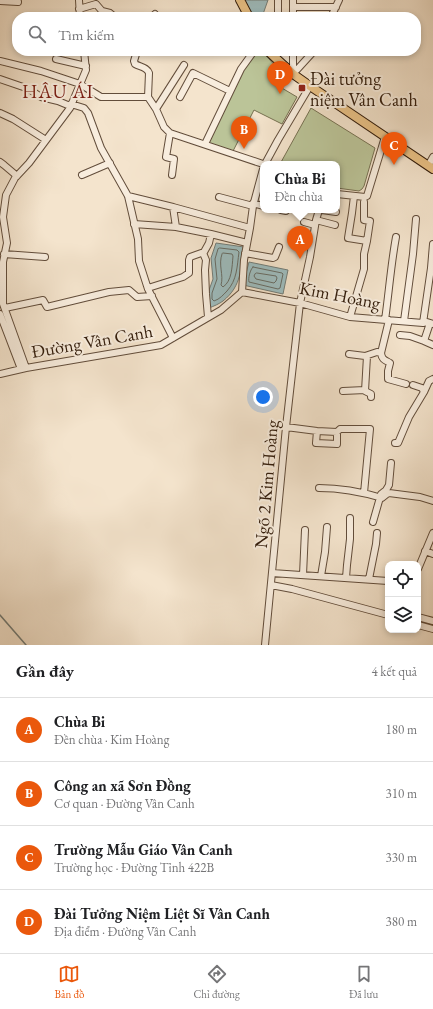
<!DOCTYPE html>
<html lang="vi">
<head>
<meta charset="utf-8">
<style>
	:root { --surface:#fff; --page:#f2f2f2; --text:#202124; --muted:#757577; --line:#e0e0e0; --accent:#ea580c }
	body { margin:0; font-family:"EB Garamond",serif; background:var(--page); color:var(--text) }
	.controls { position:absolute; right:12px; bottom:12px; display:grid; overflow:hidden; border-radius:8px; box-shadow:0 2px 6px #0003 }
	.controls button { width:36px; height:36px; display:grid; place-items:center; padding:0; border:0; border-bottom:1px solid var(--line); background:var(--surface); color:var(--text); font:20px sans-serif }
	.you { position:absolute; left:263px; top:397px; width:14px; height:14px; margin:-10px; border:3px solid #fff; border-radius:50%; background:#1a73e8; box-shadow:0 0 0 6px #1a73e833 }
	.badge { display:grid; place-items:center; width:26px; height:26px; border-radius:50%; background:var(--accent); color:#fff; font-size:13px; font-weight:700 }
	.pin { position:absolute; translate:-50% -33px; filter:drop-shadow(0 1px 2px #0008) }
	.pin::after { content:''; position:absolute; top:21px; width:14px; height:12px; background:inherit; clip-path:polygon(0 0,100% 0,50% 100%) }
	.popup { position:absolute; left:260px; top:161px; width:80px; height:52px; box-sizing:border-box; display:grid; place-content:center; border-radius:8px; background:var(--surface); filter:drop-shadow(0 1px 3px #0005); font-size:13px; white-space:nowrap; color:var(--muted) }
	.popup b { font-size:15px; color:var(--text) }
	.popup::after { content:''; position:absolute; left:50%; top:100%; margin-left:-8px; border:8px solid transparent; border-top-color:var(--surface) }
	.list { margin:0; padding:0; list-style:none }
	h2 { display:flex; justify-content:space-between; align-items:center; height:52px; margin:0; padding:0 16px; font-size:17px }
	h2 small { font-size:13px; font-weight:400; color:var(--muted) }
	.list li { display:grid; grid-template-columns:26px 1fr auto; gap:12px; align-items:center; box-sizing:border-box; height:64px; padding:0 16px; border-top:1px solid var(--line) }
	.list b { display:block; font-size:15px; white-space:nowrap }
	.list p { margin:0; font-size:13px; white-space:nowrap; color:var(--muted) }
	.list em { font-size:13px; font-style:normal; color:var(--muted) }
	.icon { flex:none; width:22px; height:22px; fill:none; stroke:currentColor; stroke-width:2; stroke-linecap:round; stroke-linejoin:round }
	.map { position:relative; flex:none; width:433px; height:645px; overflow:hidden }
	.search { position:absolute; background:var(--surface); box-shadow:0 2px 6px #0003; left:12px; right:12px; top:12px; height:44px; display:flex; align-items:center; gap:10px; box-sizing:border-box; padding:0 14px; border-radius:16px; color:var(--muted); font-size:15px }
	.sheet { height:308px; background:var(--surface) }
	nav { display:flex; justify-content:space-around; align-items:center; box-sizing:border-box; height:56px; border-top:1px solid var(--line); background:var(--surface); font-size:11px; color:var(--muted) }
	nav a { display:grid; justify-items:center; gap:2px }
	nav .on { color:var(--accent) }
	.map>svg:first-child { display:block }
	.green { fill:#bbc498; stroke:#767051 }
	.water { fill:#9ebdbf; stroke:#727c77 }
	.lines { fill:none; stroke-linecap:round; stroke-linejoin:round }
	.shore { stroke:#686c64; stroke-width:1 }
	.stream { stroke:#727c77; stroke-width:1.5 }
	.minor-casing { stroke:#624d3b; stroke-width:8 }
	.major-casing { stroke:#311b0a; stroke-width:10 }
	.minor { stroke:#f8edde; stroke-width:6 }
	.major { stroke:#eac286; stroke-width:8 }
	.poi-dot { fill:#8f2418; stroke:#f8edde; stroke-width:1.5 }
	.labels { text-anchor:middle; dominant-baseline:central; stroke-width:4; stroke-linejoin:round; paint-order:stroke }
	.poi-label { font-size:18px; fill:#311b0a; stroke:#f8edde; text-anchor:start }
	.street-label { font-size:18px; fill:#311b0a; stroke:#f8edde }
	.neighbourhood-label { font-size:19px; letter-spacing:1px; fill:#7a1f14; stroke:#f8edde }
</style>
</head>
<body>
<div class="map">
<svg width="433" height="645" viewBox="0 0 433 645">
	<rect width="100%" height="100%" fill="#f4e4cd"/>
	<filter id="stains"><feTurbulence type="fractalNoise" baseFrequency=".005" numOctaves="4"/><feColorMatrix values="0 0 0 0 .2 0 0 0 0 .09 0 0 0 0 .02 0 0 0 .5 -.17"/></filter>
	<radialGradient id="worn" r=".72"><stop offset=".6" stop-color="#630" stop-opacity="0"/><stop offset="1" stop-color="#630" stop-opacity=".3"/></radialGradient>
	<path class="green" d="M258 51H262L277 68 270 81 297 97 282 124 254 110 232 153 207 143 249 59Z
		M311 108 375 148 364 186 362 189 359 191 337 188V164H280Z"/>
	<path class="water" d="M243 0H268L262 17H253Z
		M216 243 244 247C241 267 242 286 223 301 219 304 214 306 209 308L208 293 213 279 211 258Z
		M249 262 288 270 283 294 243 285Z"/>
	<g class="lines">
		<path class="shore" d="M220 248 237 250 239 252C237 267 237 280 227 291 223 295 220 299 214 301L212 299V293L217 279 215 259 218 249Z
			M223 253 232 254 233 256C232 267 232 281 223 287L221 285C224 275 218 265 222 254Z
			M253 267 282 273 283 274 280 288 278 289 249 282C248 278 250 270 253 267Z
			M257 273 276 276 277 278 276 281 274 283 256 279 254 276 255 274Z"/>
		<path class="stream" d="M0 615 26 645"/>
		<g class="minor-casing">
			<path id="minor" d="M79 0 80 17
				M278 0V17
				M293 0V17
				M0 1 18 2
				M293 7H336
				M79 9 96 4 102 11 110 13 115 17
				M152 17 155 14
				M331 17 339 0
				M137 51 134 61 135 64C140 67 147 67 149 73L148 97
				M293 51V74
				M56 59 86 66
				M0 61 41 71 80 84 101 97H148L156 109
				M184 65 156 109 164 127 170 133 263 164
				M293 74 314 51
				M0 79 29 89 41 97 58 101 70 106
				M180 97 193 73 230 91
				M71 104 84 108 88 113 101 148 128 196 138 239 139 261 148 289 173 338
				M0 113 13 119 46 140
				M170 133 166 157 174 159 172 175
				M205 144 241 69 254 51
				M0 162 4 165 17 176
				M265 164 278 140 310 86
				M428 166 433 157
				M82 175 110 163
				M337 194 365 197 367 196 385 137
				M128 196 173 207 250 228
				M219 197 253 206
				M364 202V220L370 221 367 241
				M253 203 263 206
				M173 207 176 227
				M281 210 286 211 287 210
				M322 210 336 212
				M316 220 335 225
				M304 222 315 225
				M134 224 176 227 211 234 247 243
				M203 253 206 260 205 270 206 294 208 317
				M245 253 273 258 275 257 279 247
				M4 254 45 257
				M148 288 183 277 189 273V260L190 257 204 252 209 243 211 234
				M242 292 300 303 350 317 423 323 427 322 433 324
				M5 308 43 300 47 307 109 292 129 290 137 297 152 296
				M0 314 21 369
				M350 317 364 269V254L367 241 348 238 352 213 354 196
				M385 320C389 292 391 264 396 237
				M389 320 381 353C382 360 385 360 390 363L388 371V379L406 384
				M404 321 413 254 416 219
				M423 323 431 268 433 244
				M430 323 424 341 433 345
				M400 335 410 336 424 341
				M349 354 365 356 377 352 381 353
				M367 356 365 391 371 394V397
				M26 368 3 304V262L7 243 3 217 6 195 15 178 29 163 70 108 86 70 84 51
				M0 374 26 368 161 345 221 310 242 292 244 260 250 228 253 206 263 169
				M343 391 365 390
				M424 392 429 381 433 379
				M286 427 317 431 337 432 340 429H370L364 493
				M317 431 316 443 337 444V432
				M395 443H398L409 417 424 392 422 388 413 385
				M319 488C341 488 362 492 382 498L387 494 389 493 420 497 433 501
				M373 522 381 494 386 490 389 485 391 463
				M425 551 433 554
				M418 569 433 533
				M272 573 388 581
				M303 575 305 530
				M321 576 325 552 327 527
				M346 578 347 565 350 539V518
				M369 579 376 544 377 533
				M271 585 292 589 388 615
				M418 617 433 621
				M418 625 433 629
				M265 645 286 427 300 303 310 257 316 220 319 210"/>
		</g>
		<g class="major-casing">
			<path id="major" d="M240 0 249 17
				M268 51 293 74 310 86 433 169"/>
		</g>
		<use href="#minor" class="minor"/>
		<use href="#major" class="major"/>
	</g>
	<rect class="poi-dot" x="298" y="84" width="8" height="8" rx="2"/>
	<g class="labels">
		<g class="poi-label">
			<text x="310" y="78">Đài tưởng<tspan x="310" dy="21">niệm Vân Canh</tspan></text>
		</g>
		<g class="street-label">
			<text transform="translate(340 295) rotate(11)">Kim Hoàng</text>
			<text transform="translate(92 341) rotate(-10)">Đường Vân Canh</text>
			<text transform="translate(266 484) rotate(-85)">Ngõ 2 Kim Hoàng</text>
		</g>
		<g class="neighbourhood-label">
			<text x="58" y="91">HẬU ÁI</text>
		</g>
	</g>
	<rect width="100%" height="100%" filter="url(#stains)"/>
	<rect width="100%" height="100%" fill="url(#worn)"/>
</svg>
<div class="controls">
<button><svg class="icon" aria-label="locate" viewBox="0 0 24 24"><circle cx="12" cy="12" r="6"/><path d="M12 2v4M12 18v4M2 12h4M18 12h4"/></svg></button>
<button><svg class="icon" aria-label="layers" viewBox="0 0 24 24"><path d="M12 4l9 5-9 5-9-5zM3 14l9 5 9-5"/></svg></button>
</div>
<div class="you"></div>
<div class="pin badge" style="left:300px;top:259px">A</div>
<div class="popup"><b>Chùa Bi</b>Đền chùa</div>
<div class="pin badge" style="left:244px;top:149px">B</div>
<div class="pin badge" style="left:394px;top:165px">C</div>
<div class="pin badge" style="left:280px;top:94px">D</div>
<div class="search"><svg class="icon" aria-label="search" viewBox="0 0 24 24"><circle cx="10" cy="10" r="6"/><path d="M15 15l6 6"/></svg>Tìm kiếm</div>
</div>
<section class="sheet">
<h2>Gần đây<small>4 kết quả</small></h2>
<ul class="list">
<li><span class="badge">A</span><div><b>Chùa Bi</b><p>Đền chùa · Kim Hoàng</p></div><em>180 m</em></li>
<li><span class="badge">B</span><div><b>Công an xã Sơn Đồng</b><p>Cơ quan · Đường Vân Canh</p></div><em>310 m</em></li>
<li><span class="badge">C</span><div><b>Trường Mẫu Giáo Vân Canh</b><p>Trường học · Đường Tỉnh 422B</p></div><em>330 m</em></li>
<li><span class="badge">D</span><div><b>Đài Tưởng Niệm Liệt Sĩ Vân Canh</b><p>Địa điểm · Đường Vân Canh</p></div><em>380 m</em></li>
</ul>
</section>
<nav>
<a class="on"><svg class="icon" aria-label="map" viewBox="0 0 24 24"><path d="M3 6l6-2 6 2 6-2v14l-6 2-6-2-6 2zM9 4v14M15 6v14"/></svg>Bản đồ</a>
<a><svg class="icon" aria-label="directions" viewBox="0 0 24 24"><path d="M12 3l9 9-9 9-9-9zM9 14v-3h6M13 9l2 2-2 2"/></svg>Chỉ đường</a>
<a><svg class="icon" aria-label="saved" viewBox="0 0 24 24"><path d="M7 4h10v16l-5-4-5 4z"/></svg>Đã lưu</a>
</nav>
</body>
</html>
